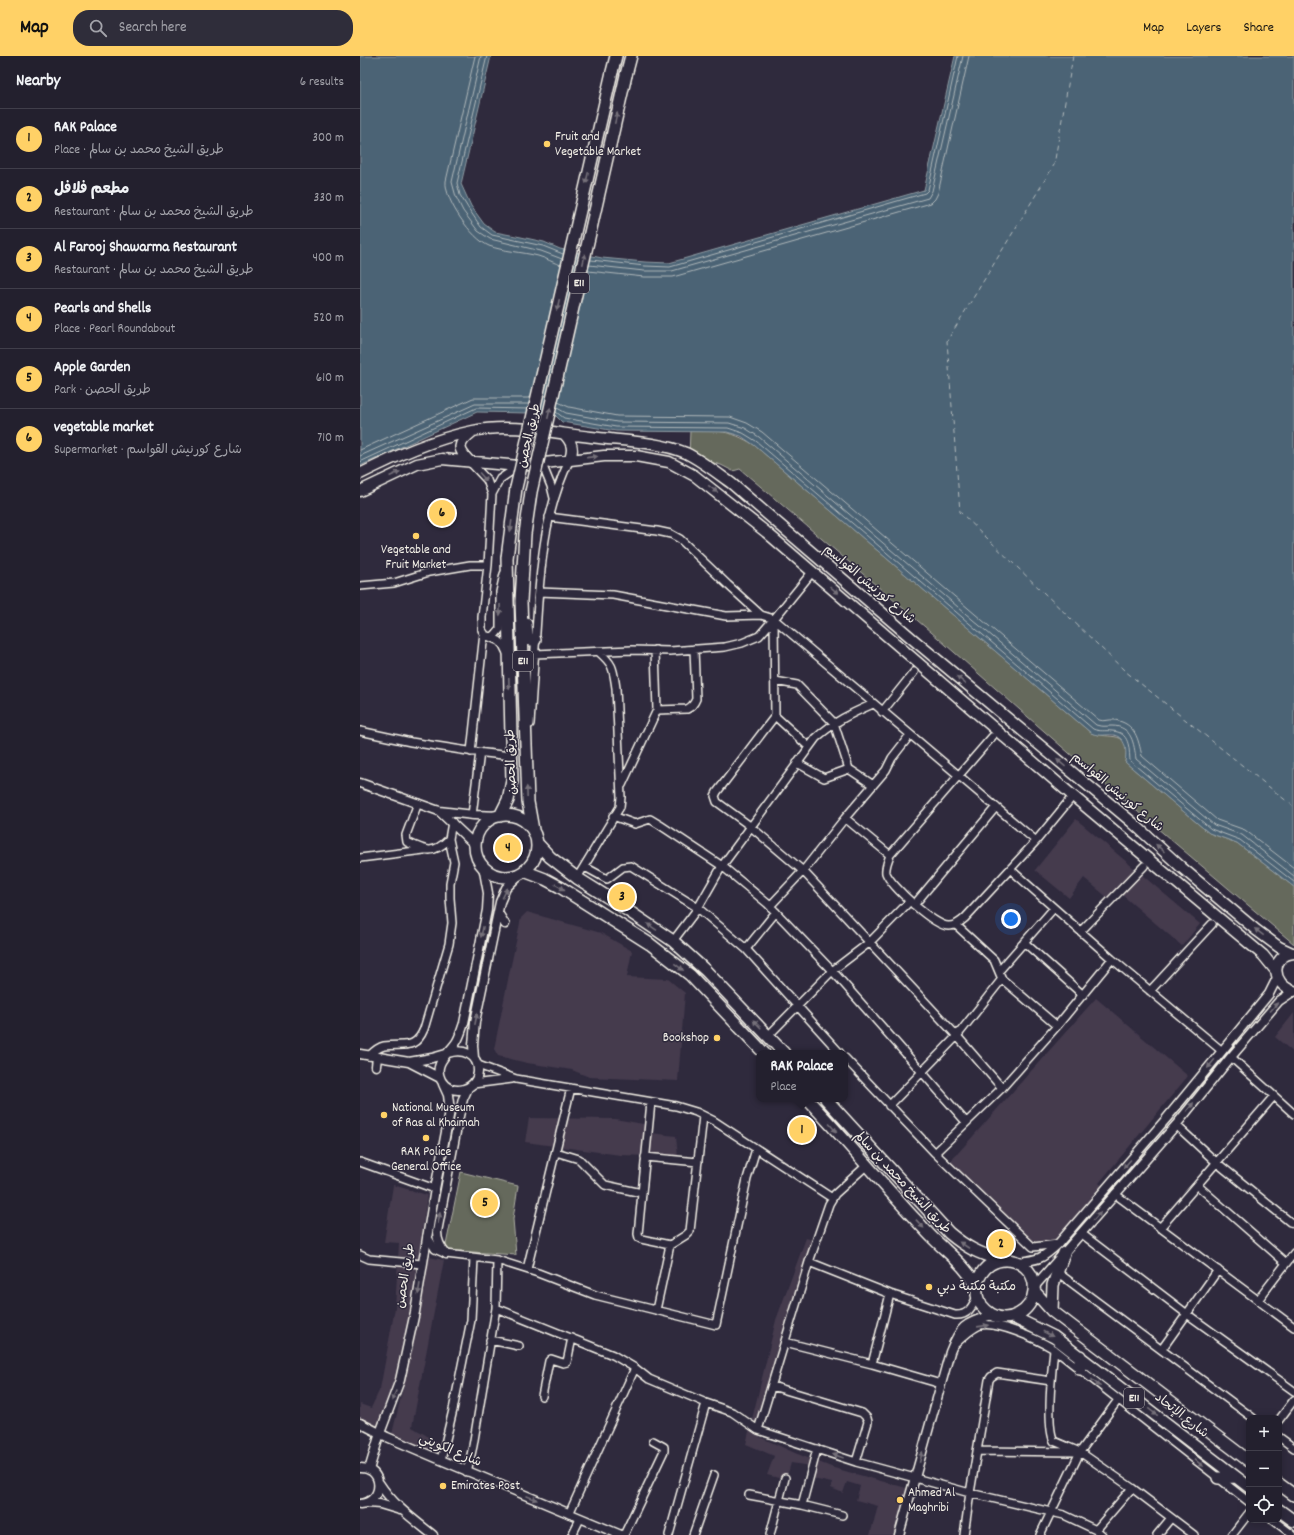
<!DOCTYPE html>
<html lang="en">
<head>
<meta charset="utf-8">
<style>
	:root { --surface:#23202e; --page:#2f2d3a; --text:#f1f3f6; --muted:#a3a3aa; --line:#403e4a; --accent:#ffd166 }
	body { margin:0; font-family:Dekko,"Playpen Sans Arabic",sans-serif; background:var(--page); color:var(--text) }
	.controls { position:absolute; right:12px; bottom:12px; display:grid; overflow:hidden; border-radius:8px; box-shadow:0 2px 10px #0003 }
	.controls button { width:36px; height:36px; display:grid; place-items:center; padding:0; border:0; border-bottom:1px solid var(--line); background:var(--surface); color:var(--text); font:20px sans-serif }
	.you { position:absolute; left:651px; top:863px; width:14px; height:14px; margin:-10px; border:3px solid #fff; border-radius:50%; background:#1a73e8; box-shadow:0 0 0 6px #1a73e833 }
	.badge { display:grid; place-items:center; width:26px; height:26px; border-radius:50%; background:var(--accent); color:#111; font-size:13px; font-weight:700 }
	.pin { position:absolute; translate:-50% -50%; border:2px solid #fff; box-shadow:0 1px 4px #0006 }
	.popup { position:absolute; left:396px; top:994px; width:92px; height:52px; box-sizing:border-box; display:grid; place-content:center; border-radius:8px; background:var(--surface); filter:drop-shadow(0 1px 3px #0005); font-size:13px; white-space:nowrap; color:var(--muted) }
	.popup b { font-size:15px; color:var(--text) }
	.popup::after { content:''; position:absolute; left:50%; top:100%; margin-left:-8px; border:8px solid transparent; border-top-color:var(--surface) }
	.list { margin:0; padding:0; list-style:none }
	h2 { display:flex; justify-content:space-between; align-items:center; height:52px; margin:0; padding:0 16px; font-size:17px }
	h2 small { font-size:13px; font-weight:400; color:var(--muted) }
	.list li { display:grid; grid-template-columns:26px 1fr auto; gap:12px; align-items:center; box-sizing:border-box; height:60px; padding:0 16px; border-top:1px solid var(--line) }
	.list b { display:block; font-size:15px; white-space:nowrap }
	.list p { margin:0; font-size:13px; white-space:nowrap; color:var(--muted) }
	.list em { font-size:13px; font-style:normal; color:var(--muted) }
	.icon { flex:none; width:22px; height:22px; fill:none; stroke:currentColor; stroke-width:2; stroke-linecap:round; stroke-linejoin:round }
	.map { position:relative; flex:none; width:934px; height:1479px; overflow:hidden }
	header { display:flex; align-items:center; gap:24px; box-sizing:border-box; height:56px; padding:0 20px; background:var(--accent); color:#111 }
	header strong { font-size:19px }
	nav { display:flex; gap:22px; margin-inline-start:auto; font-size:14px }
	.search { width:280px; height:36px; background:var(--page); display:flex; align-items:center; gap:10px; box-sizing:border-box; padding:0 14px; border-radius:16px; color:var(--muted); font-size:15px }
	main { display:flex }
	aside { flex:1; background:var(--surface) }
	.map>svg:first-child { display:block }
	.built { fill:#443a4d }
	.green { fill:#65695b; stroke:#acada2 }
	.water { fill:#4b6375; stroke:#8f9ca3 }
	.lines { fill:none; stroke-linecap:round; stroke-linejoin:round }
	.shore { stroke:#b0b8ba; stroke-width:1 }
	.ferry { stroke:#b0b8ba; stroke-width:1; stroke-dasharray:5 4; stroke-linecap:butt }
	.minor-casing { stroke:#f4f1e8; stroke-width:10 }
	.tertiary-casing { stroke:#f4f1e8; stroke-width:11 }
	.secondary-casing { stroke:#f4f1e8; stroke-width:13 }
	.primary-casing { stroke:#f4f1e8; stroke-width:14 }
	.minor { stroke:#2f2a3d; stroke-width:7 }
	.tertiary { stroke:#2f2a3d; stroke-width:8 }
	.secondary { stroke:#2f2a3d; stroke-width:10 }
	.primary { stroke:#2f2a3d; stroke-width:11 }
	.primary-bridge-casing { stroke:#f4f1e8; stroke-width:14; stroke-linecap:butt }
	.primary-bridge { stroke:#2f2a3d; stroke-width:11 }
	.oneway { fill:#747079 }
	.poi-dot { fill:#ffd166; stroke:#2f2a3d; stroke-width:1.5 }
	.labels { text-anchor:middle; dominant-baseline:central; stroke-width:3; stroke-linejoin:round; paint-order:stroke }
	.shield { fill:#2f2a3d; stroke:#b9b5b5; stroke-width:1 }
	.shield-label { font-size:12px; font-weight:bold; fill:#f4f1e8 }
	.poi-label { font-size:13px; fill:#f4f1e8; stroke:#2f2a3d; text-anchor:start }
	.street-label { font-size:13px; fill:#f4f1e8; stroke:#2f2a3d }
</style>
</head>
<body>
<header>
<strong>Map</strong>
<div class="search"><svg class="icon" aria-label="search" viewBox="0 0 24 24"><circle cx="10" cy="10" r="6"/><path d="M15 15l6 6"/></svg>Search here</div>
<nav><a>Map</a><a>Layers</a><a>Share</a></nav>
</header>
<main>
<aside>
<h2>Nearby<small>6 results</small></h2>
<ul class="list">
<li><span class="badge">1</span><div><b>RAK Palace</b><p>Place · طريق الشيخ محمد بن سالم</p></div><em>300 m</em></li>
<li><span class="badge">2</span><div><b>مطعم فلافل</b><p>Restaurant · طريق الشيخ محمد بن سالم</p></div><em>330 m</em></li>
<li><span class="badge">3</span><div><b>Al Farooj Shawarma Restaurant</b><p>Restaurant · طريق الشيخ محمد بن سالم</p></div><em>400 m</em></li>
<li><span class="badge">4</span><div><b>Pearls and Shells</b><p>Place · Pearl Roundabout</p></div><em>520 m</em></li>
<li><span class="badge">5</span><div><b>Apple Garden</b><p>Park · طريق الحصن</p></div><em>610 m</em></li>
<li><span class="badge">6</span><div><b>vegetable market</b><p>Supermarket · شارع كورنيش القواسم</p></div><em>710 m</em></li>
</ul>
</aside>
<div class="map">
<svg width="934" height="1479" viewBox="0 0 934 1479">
	<rect width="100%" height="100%" fill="#2f2a3d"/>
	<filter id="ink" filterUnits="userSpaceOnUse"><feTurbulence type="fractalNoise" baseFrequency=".025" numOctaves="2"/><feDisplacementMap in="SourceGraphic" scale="8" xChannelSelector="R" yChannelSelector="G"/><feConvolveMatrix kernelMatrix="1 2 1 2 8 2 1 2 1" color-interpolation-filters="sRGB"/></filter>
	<g filter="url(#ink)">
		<path class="built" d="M716 763 840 868 822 890 761 838 753 846 724 822 709 842 675 814Z
			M167 856 241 877 272 895 267 921 308 923 325 937 318 1025 229 1021 212 1014 167 1007 138 1000 134 993 151 909 161 862Z
			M736 942 828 1020 739 1127 744 1131 696 1187 677 1188 667 1183 590 1106Z
			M934 957V997L915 981Z
			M169 1062 255 1063 289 1069 291 1077 316 1080 318 1101 260 1099 165 1086Z
			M33 1129 67 1139 59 1201 57 1238 40 1313 20 1369 14 1371 0 1364V1348L11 1352 20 1333 35 1252 39 1187 24 1186Z
			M446 1182 456 1185 400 1381 435 1397 474 1412 550 1433 537 1479H510L518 1450 496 1444 500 1430 487 1426 483 1437 471 1432 472 1427 453 1423 456 1411 431 1407 426 1424 407 1419 414 1400 386 1388 416 1264Z
			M69 1201 84 1204 52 1371 81 1388 78 1401 31 1382 53 1291Z"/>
		<path class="green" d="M330 375C358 375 369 373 394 389L731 677C750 684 772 672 765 706L849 777 877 787 934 831V888L725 711 578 582 380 413 373 415 361 409 329 400Z
			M101 1116 158 1130 153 1163 156 1199 85 1194Z"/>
		<path class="water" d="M0 0H131L101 128 111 150 124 168 135 176 161 181 184 186 200 193 242 202 285 206 309 207 564 134 595 0H934V831L877 787 849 777 765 706C767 695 766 682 754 679 745 678 740 681 731 677L394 389 381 380 367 376 256 375 202 366 196 360 169 357 117 356 0 410Z"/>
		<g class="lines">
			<path class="shore" d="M115 0 86 125C84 144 112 183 129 190 142 195 163 196 178 200 186 202 193 207 201 209
				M121 0 92 126 96 141 103 155 118 175 130 183 181 195 202 203
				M127 0 97 127 100 139 108 152 121 171 132 179 183 190 203 198
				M231 204 285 210 310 211 565 137 568 134 598 0
				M229 209 284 215H312L568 142 572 135 603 0
				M228 215 284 221H313L571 147 575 143 578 137 609 0
				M198 346 209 351 257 360 370 361 387 367 402 376 739 664C744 666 749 663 755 664 776 668 778 683 782 700L857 764 885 774 934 812
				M197 352 206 357 257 366 369 367 385 372 399 381 736 669C742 671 746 670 752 670 772 670 774 688 776 703L854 769 882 779 934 820
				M196 356 204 362 256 371 368 372 383 377 396 385 733 673C740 676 745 674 752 675 770 676 769 692 770 705L851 773 880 784 934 826
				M0 394 113 342H170
				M0 400 115 348H169
				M0 406 116 352 168 353"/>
			<path class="ferry" d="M713 0 694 109 587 285 600 456 765 615 934 751"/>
			<g class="minor-casing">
				<path id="minor" d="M110 406 127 424 132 438
					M182 408 191 430 194 442
					M189 461 297 475 311 478 320 483 368 529 401 559 414 563 676 785
					M0 530 34 527 69 516 110 509H128
					M179 536 253 539 366 560 401 559
					M414 563 415 660 357 736 355 740 357 746 390 770 443 815 597 980 642 1032
					M130 581 135 579 140 573V536L144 518
					M147 597 143 589 139 585 125 579 122 574V561L128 509 132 438 140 423 159 410
					M174 598 272 594 310 595 365 591 382 587 399 580 414 563 453 515
					M415 625 437 629 474 667 489 713 513 729
					M297 654 327 653C332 651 334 648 336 643L334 593
					M522 656 554 616
					M415 660 449 691
					M170 668C173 627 175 587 178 546 182 495 187 450 210 403
					M0 675 51 686 108 695 151 700
					M632 681 530 799C528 805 525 811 526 817 531 830 575 871 589 870 596 870 600 866 605 862L676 785 713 740
					M111 696 124 577
					M437 707 464 722 489 713
					M262 729 297 654 295 594
					M58 747 46 779 47 786C66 795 73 799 89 783
					M112 759 120 696
					M253 760 275 768 290 763 300 769 362 810 408 848 478 921 606 1066
					M485 762 530 799
					M0 802 64 794
					M225 811 247 823 263 811 271 810 338 852 386 893 480 997
					M650 813 752 903 862 995
					M217 822 260 751 261 741 256 632C253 613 254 609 239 596
					M554 849 636 751
					M410 850 443 815 485 762 526 714 532 702 550 679
					M596 869 634 904 642 923 697 970
					M721 875 784 810
					M313 885 338 852 362 810 456 682C475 665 490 658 513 648
					M664 886 723 939
					M386 893 416 856
					M639 915 694 852
					M790 935 852 868
					M408 980 472 915 510 886 550 845
					M9 1000C13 996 19 991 24 990 43 987 55 995 64 973L89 888 92 867 90 842V827L94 806 89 783 92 766
					M871 1001 934 1058
					M485 1002 575 1097 673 1191 698 1188
					M118 1009 156 1023 316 1050 336 1056 354 1065 472 1142
					M113 1028 152 1023
					M291 1046 278 1178 279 1182 281 1183 310 1189 296 1254
					M529 1050 597 980 642 923
					M816 1069 856 1106 930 1166 934 1167
					M196 1096 219 1103 245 1129 282 1137
					M575 1097 642 1032 697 970 752 903
					M285 1101 338 1106
					M0 1106 75 1133
					M837 1129 926 1207
					M755 1138 934 1271
					M800 1172 914 1040
					M722 1178 827 1258 934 1335
					M67 1180 75 1193 86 1198 137 1204 178 1217 235 1239 356 1269 387 1123 396 1093
					M310 1189 326 1179 330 1175 343 1060
					M0 1199 9 1203 62 1208
					M137 1204 136 1252 253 1299 275 1312 289 1323 346 1347 372 1356 398 1374 496 1406 610 1437 704 1459 736 1474 742 1479
					M449 1206 530 1238 595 1259C608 1260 612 1251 617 1241
					M167 1213 211 1032
					M697 1216 893 1362
					M898 1244 934 1197
					M130 1284 159 1290
					M425 1286 512 1308 530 1238
					M593 1290C601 1283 608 1275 618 1270 634 1263 679 1284 694 1293L889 1446
					M694 1293C692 1312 686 1371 694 1385L720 1396 772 1432 834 1479
					M802 1293 858 1214
					M512 1308 581 1328
					M412 1330 502 1357 507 1362 508 1366 496 1406
					M182 1340 189 1305 191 1303 203 1307 207 1306 212 1282
					M919 1364 934 1344
					M398 1374 449 1206 469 1148 475 1138 506 1110
					M919 1381 934 1392
					M617 1395 716 1396
					M81 1404 93 1354 111 1264 114 1202
					M107 1416 113 1390 136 1252
					M389 1439 442 1449 482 1459
					M442 1449 457 1393
					M209 1458 275 1312
					M913 1464 933 1479
					M736 1474 772 1432
					M212 1479 220 1463
					M264 1479 304 1395V1391L293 1385
					M309 1479 346 1347
					M333 1479 354 1419
					M410 1479 425 1422
					M604 1479 610 1437 629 1324 631 1321 637 1317 691 1325
					M680 1479 720 1396 758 1344
					M797 1479 811 1462
					M872 1479 889 1457"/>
			</g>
			<g class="tertiary-casing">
				<path id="tertiary" d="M0 727 79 755 114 759 140 760
					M79 755 116 790
					M138 857 145 868
					M88 997C102 992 119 998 118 1016 117 1035 90 1041 81 1024 72 1007 90 997 97 985 100 980 102 973 104 967L127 854 128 837 123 810
					M0 998 49 1006 72 1002 86 998
					M114 1002 113 989 115 966 140 846 146 832 160 818
					M49 1006 80 1022
					M16 1010 17 1001
					M86 1198C80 1191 77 1185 77 1176L99 1060 103 1043 108 1032
					M657 1206C679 1204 682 1203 698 1188L806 1063 909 938 917 922
					M674 1231 816 1069 871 1001 919 945 934 935
					M0 1367 27 1381 81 1404 261 1479
					M0 1412C24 1411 25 1446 0 1448
					M9 1414 20 1377 40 1324 55 1256 75 1133 90 1055 88 1039 83 1028
					M19 1427C33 1449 53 1463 73 1479
					M7 1447 20 1448 40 1454
					M539 1479 590 1296C601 1268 605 1268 632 1259"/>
			</g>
			<g class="secondary-casing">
				<path id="secondary" d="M204 378C212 386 214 393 210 403
					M110 406C97 393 97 388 112 376
					M0 418C36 400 73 383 113 375 151 367 192 377 231 381 261 385 297 385 326 397 342 405 357 417 371 427L555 585 773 767 821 811 896 874 919 891 932 897
					M0 435 57 408 82 403 159 410 244 400H276L309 406 335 420 406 476 713 740 903 899 916 915
					M934 897C910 899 911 929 934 935"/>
			</g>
			<g class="primary-casing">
				<path id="primary" d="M252 16 256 0
					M266 19 271 0
					M171 436 165 478 161 545 168 746 173 774
					M166 568 167 580 171 584H175
					M115 790a31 31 0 1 1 62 0a31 31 0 1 1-62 0Z
					M140 760 148 744 152 725 147 502 156 432
					M177 787 190 801 217 822 249 842 313 885 346 915 424 997
					M164 815 185 823 200 831 290 888 330 919 404 997
					M447 1043C484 1082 518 1123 555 1163 562 1170 568 1178 576 1185 584 1193 594 1201 602 1210 607 1216 613 1222 616 1230 617 1232 617 1236 617 1239 618 1247 624 1253 631 1258 649 1269 672 1255 674 1235 678 1202 627 1188 616 1230
					M466 1043 589 1177C607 1192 618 1197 640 1204
					M674 1235 692 1255 889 1405
					M692 1255 693 1229 704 1197
					M653 1261 694 1281 889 1431
					M720 1300V1313
					M858 1422 876 1421
					M919 1428 934 1439
					M919 1454 934 1465"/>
			</g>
			<use href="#minor" class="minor"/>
			<use href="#tertiary" class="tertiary"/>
			<use href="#secondary" class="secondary"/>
			<use href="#primary" class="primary"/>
			<g class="primary-bridge-casing">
				<path id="primary-bridge" d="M156 432 252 16
					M171 436 266 19"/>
			</g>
			<use href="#primary-bridge" class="primary-bridge"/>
		</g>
		<defs><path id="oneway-solid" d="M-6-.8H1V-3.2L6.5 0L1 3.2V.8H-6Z"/></defs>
		<g class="oneway">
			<use href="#oneway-solid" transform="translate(256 62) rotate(-77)"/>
			<use href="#oneway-solid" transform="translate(227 122) rotate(103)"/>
			<use href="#oneway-solid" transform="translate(224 203) rotate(-77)"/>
			<use href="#oneway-solid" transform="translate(198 249) rotate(103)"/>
			<use href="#oneway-solid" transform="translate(189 357) rotate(-77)"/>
			<use href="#oneway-solid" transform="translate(232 401) rotate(-6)"/>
			<use href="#oneway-solid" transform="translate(35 418) rotate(-25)"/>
			<use href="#oneway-solid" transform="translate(123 421) rotate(49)"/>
			<use href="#oneway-solid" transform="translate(353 433) rotate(37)"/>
			<use href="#oneway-solid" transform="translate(151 470) rotate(98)"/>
			<use href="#oneway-solid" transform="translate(474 534) rotate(42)"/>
			<use href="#oneway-solid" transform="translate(140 554) rotate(91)"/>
			<use href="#oneway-solid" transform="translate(601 624) rotate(-140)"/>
			<use href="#oneway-solid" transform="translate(149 628) rotate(88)"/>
			<use href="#oneway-solid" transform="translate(701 707) rotate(-140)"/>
			<use href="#oneway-solid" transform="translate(167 736) rotate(-92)"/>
			<use href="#oneway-solid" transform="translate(800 792) rotate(-138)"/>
			<use href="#oneway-solid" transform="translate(200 831) rotate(30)"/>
			<use href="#oneway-solid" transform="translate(145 837) rotate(-63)"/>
			<use href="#oneway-solid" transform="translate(292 871) rotate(-146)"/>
			<use href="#oneway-solid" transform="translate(122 876) rotate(102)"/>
			<use href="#oneway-solid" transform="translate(899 876) rotate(-142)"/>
			<use href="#oneway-solid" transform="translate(319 911) rotate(38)"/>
			<use href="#oneway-solid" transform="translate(914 951) rotate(-49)"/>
			<use href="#oneway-solid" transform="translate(116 963) rotate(-79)"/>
			<use href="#oneway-solid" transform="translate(397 968) rotate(-134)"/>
			<use href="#oneway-solid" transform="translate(851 1008) rotate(129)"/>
			<use href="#oneway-solid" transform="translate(830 1051) rotate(-51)"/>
			<use href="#oneway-solid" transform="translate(473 1072) rotate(49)"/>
			<use href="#oneway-solid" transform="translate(767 1108) rotate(131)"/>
			<use href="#oneway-solid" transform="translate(737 1160) rotate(-50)"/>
			<use href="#oneway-solid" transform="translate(79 1162) rotate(-80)"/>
			<use href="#oneway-solid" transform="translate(560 1168) rotate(47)"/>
			<use href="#oneway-solid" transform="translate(604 1189) rotate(-147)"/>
			<use href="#oneway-solid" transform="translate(59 1233) rotate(99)"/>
			<use href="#oneway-solid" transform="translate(623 1270) rotate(-8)"/>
			<use href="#oneway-solid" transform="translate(688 1278) rotate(28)"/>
			<use href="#oneway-solid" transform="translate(736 1327) rotate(39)"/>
			<use href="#oneway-solid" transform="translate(34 1340) rotate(111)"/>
			<use href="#oneway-solid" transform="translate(793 1356) rotate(37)"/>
			<use href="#oneway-solid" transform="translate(478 1400) rotate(-161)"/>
			<use href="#oneway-solid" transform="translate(561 1401) rotate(-75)"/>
			<use href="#oneway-solid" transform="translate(839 1407) rotate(39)"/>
			<use href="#oneway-solid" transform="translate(172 1442) rotate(22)"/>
		</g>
	</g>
	<g class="poi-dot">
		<circle cx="187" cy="88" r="4"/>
		<circle cx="56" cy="480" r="4"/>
		<circle cx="357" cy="982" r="4"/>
		<circle cx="24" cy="1059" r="4"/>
		<circle cx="66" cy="1082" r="4"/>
		<circle cx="569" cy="1231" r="4"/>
		<circle cx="83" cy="1430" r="4"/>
		<circle cx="540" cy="1444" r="4"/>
	</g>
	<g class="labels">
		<g class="shield">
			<rect x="209" y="217" width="20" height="20" rx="3"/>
			<rect x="153" y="595" width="20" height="20" rx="3"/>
			<rect x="764" y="1332" width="20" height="20" rx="3"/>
		</g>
		<g class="shield-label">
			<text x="219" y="227">E11</text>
			<text x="163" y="605">E11</text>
			<text x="774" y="1342">E11</text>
		</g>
		<g class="poi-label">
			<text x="195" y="81">Fruit and<tspan x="195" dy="15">Vegetable Market</tspan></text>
			<text x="56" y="494" text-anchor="middle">Vegetable and<tspan x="56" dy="15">Fruit Market</tspan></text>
			<text x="349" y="982" text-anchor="end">Bookshop</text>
			<text x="32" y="1052">National Museum<tspan x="32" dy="15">of Ras al Khaimah</tspan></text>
			<text x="66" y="1096" text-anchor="middle">RAK Police<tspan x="66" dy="15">General Office</tspan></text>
			<text x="577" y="1231">مكتبة مكتبة دبي</text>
			<text x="91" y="1430">Emirates Post</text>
			<text x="548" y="1437">Ahmed Al<tspan x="548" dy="15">Maghribi</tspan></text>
		</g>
		<g class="street-label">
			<text transform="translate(170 380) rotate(-77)">طريق الحصن</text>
			<text transform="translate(509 529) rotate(40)">شارع كورنيش القواسم</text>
			<text transform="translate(152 706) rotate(-92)">طريق الحصن</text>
			<text transform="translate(757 737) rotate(40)">شارع كورنيش القواسم</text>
			<text transform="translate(542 1127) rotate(47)">طريق الشيخ محمد بن سالم</text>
			<text transform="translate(46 1220) rotate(-81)">طريق الحصن</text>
			<text transform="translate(821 1360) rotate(38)">شارع الإتحاد</text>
			<text transform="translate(90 1395) rotate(23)">شارع الكويتي</text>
		</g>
	</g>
</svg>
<div class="controls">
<button>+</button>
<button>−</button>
<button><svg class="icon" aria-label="locate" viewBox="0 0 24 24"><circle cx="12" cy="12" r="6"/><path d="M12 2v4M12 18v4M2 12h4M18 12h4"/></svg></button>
</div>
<div class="you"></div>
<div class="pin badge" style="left:442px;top:1074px">1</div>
<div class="popup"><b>RAK Palace</b>Place</div>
<div class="pin badge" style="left:641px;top:1188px">2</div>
<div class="pin badge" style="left:262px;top:841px">3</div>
<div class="pin badge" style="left:148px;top:792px">4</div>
<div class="pin badge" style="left:125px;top:1147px">5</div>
<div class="pin badge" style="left:82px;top:457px">6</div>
</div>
</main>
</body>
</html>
